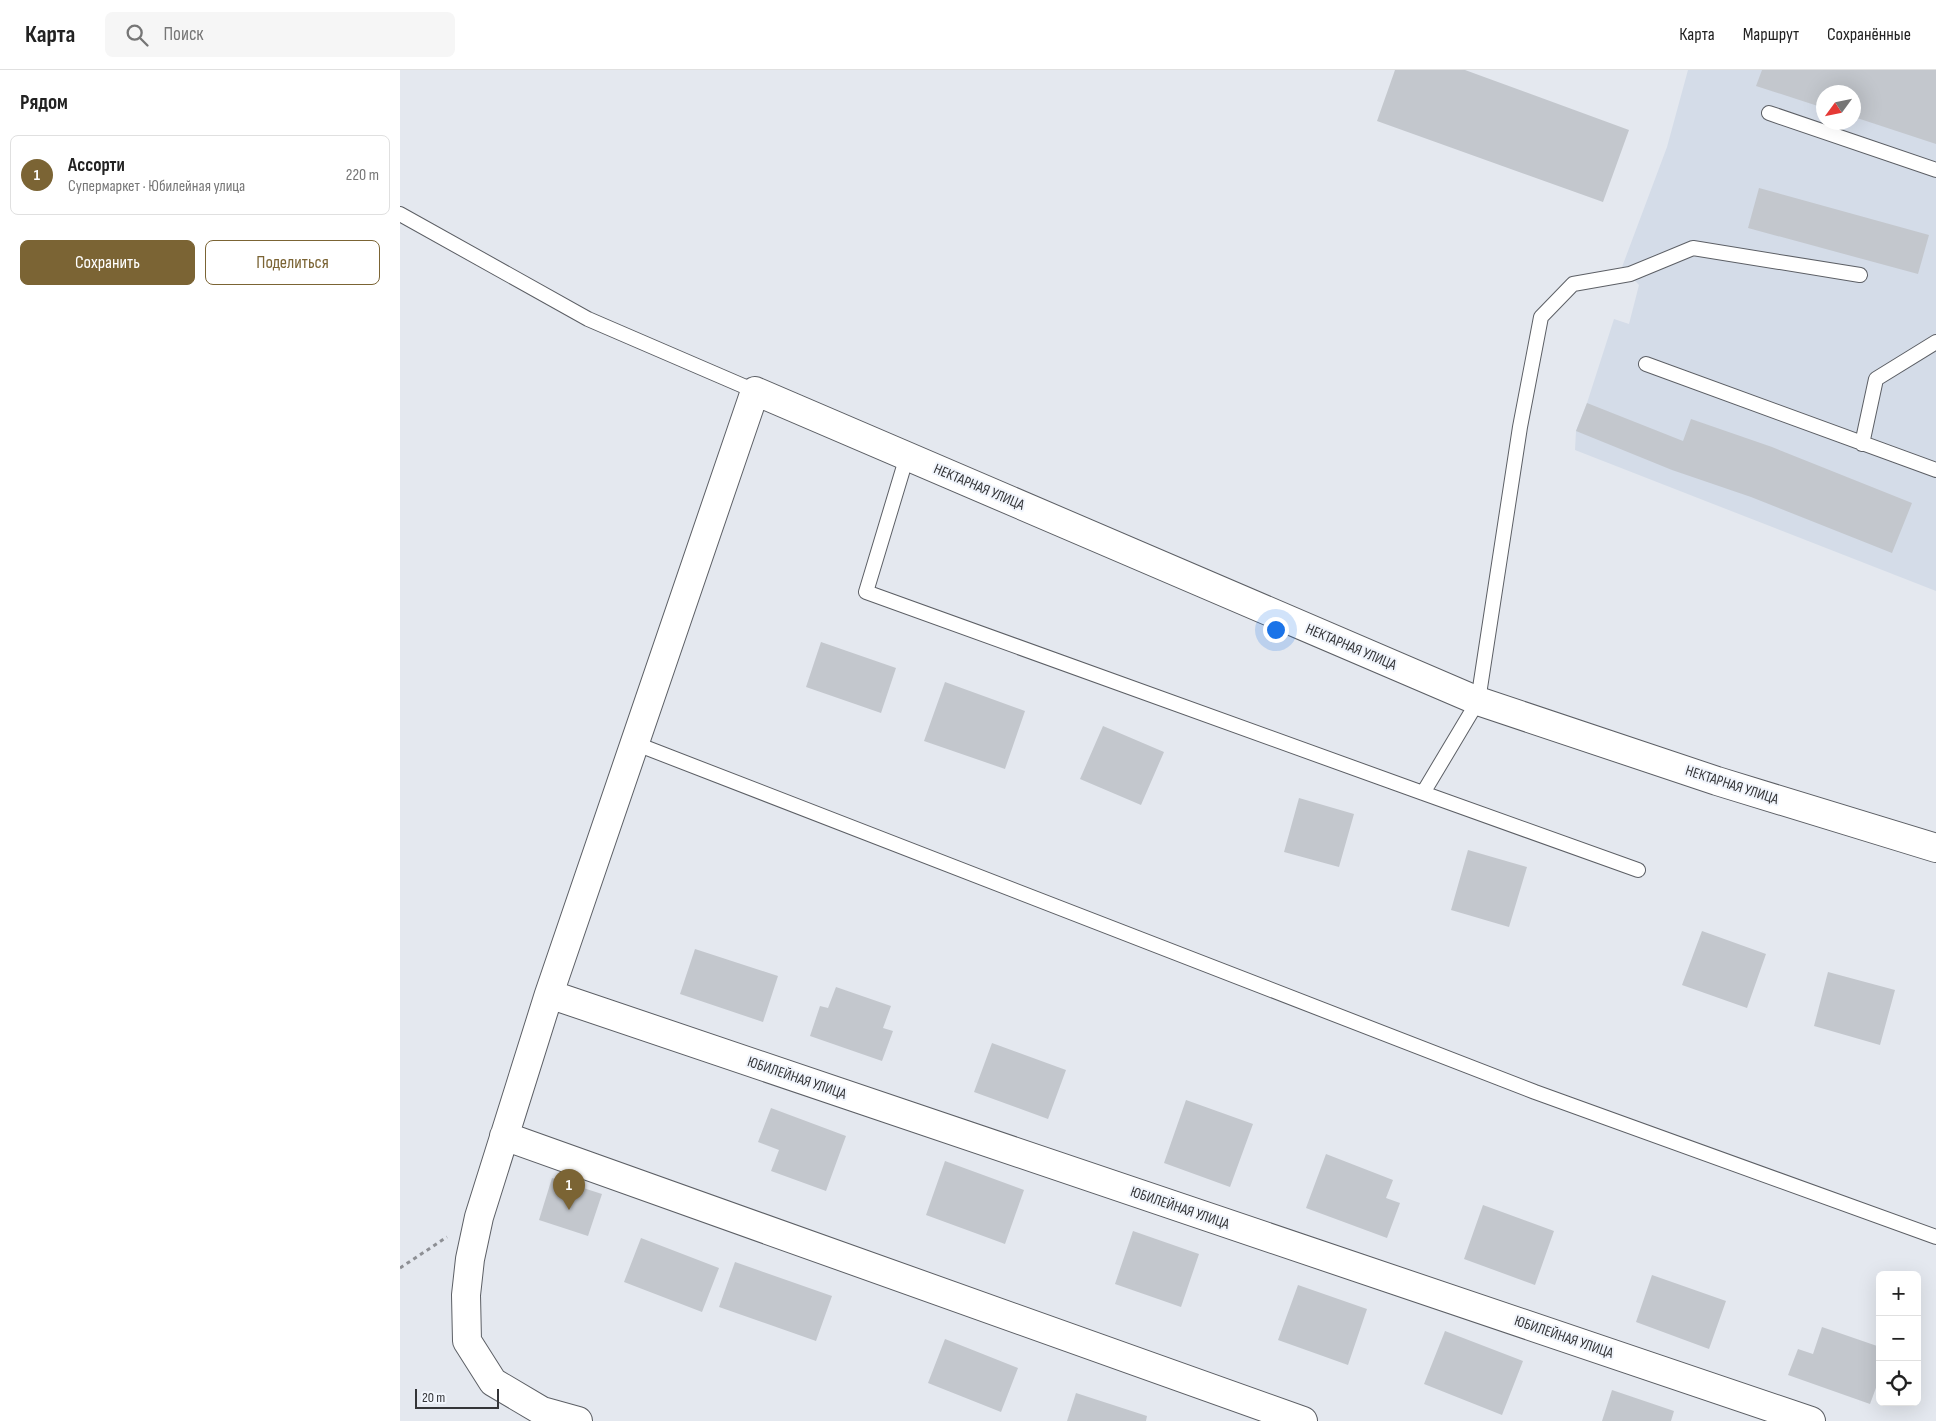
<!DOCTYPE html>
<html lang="ru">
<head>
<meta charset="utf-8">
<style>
	:root { --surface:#fff; --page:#f6f6f6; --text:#222; --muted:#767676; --line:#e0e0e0; --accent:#7b6434 }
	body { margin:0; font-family:"Sofia Sans Condensed",sans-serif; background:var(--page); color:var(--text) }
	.controls { position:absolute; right:15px; bottom:15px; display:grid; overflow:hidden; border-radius:8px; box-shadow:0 5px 20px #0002 }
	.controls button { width:45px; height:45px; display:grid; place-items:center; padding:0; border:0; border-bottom:1px solid var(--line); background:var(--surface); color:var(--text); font:25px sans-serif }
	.compass { position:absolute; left:1416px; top:15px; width:45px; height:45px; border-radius:50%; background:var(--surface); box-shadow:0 5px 20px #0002; rotate:237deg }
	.scale { position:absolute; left:15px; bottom:12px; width:84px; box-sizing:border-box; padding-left:5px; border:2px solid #343538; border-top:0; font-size:14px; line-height:18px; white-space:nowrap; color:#343538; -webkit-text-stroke:4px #f1f5fc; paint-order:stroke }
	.you { position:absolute; left:875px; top:559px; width:18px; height:18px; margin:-12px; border:4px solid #fff; border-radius:50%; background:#1a73e8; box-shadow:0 0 0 8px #1a73e833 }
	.badge { display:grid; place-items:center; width:32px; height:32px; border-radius:50%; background:var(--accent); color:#fff; font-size:16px; font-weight:700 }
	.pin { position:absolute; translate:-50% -41px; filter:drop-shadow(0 1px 2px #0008) }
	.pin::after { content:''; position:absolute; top:26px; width:18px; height:15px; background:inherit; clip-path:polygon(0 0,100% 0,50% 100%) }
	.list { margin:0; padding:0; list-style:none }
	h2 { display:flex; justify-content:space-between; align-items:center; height:65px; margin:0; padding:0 20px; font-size:21px }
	h2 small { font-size:16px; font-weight:400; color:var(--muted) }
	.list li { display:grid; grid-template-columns:32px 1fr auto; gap:15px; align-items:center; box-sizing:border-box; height:80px; margin:0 10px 10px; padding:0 10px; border:1px solid var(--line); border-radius:8px }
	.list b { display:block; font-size:19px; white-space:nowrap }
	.list p { margin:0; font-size:16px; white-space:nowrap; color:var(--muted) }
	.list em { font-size:16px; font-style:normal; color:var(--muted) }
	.actions { display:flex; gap:10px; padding:15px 20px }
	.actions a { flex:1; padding:11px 0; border:1px solid var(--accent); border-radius:8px; text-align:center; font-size:18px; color:var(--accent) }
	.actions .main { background:var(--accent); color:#fff }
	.icon { flex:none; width:28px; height:28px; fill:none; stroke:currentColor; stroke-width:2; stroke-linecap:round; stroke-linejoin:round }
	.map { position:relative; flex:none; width:1536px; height:1351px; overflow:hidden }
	header { display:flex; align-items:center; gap:30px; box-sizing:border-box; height:70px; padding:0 25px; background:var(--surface); border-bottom:1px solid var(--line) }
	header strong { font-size:24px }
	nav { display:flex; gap:28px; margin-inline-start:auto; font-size:18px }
	.search { width:350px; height:45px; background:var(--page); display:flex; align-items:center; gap:12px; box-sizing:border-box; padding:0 18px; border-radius:8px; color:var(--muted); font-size:19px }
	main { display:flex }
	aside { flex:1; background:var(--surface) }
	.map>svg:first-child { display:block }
	.built { fill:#d4dce8; fill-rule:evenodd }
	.building { fill:#c3c7cd }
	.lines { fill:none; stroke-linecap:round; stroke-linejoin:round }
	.lane-casing { stroke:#5c5f65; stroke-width:16 }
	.street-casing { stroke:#5c5f65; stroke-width:30 }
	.path { stroke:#8d8f94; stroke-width:3; stroke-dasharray:4 4; stroke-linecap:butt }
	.lane { stroke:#fff; stroke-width:14 }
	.street { stroke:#fff; stroke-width:28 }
	.labels { text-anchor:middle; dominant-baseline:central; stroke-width:4; stroke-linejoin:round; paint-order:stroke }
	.street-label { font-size:15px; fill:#343538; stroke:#f1f5fc }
</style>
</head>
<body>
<header>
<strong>Карта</strong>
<div class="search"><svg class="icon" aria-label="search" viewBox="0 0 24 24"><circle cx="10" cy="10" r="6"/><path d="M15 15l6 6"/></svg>Поиск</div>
<nav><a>Карта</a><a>Маршрут</a><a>Сохранённые</a></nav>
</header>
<main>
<aside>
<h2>Рядом<small></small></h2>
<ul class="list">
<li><span class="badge">1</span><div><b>Ассорти</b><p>Супермаркет · Юбилейная улица</p></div><em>220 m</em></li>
</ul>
<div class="actions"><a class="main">Сохранить</a><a>Поделиться</a></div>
</aside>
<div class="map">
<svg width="1536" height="1351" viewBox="0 0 1536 1351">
	<rect width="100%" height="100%" fill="#e4e8ef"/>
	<path class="built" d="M1288 0H1536V521L1175 380 1176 361 1187 333 1214 249 1229 254 1239 215 1222 197 1267 77ZM1424 22H1454V52H1424Z"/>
	<path class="building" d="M995 0H1065L1229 60 1203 132 977 51Z
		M1362 0H1536V74L1454 47V22H1424V38L1356 16Z
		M1359 118 1529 165 1518 204 1348 158Z
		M1187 333 1283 371 1291 349 1372 377 1512 433 1492 483 1351 427 1272 400 1176 361Z
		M421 572 496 598 481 643 406 617Z
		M545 612 625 641 605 699 524 671Z
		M703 656 764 682 741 735 680 709Z
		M899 728 954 744 939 797 884 782Z
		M1068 780 1127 797 1109 857 1051 840Z
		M1302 861 1366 884 1347 938 1282 915Z
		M295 879 378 906 363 952 280 924Z
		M1428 902 1495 920 1480 975 1414 956Z
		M436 917 491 936 483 958 493 961 482 991 410 966 420 936 428 938Z
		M592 973 666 1000 648 1049 574 1022Z
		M786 1030 853 1054 830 1117 764 1093Z
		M371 1038 446 1066 426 1121 371 1101 379 1080 358 1072Z
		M926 1084 993 1110 986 1128 1000 1133 987 1168 906 1138Z
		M545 1091 624 1120 605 1174 526 1145Z
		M152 1108 202 1124 188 1166 139 1150Z
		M1083 1135 1154 1161 1135 1215 1064 1189Z
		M733 1161 799 1184 781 1237 715 1214Z
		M241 1168 319 1198 302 1242 224 1212Z
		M335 1192 432 1226 416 1271 319 1237Z
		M1252 1205 1326 1231 1309 1279 1236 1252Z
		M898 1215 967 1239 948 1295 878 1270Z
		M1422 1257 1480 1277V1307L1470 1334 1388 1305 1398 1279 1413 1284Z
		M1045 1261 1123 1291 1102 1345 1024 1314Z
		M545 1269 618 1298 601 1342 528 1313Z
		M1212 1320 1274 1341 1271 1351H1202Z
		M676 1323 747 1346 746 1351H667Z"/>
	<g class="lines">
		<g class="lane-casing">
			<path id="lane" d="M1369 43 1536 100
				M0 144 188 249 355 321
				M1246 294 1536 400
				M1462 374 1476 309 1536 272
				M507 386 466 522 1023 723 1078 631 1120 357 1141 247 1173 214 1230 204 1293 178 1460 205
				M234 673 1135 1022 1536 1167
				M1023 723 1238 800"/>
		</g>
		<g class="street-casing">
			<path id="street" d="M149 924 1411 1351
				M104 1066 903 1351
				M178 1351 142 1341 93 1312 67 1271 66 1225 70 1189 79 1147 149 924 355 321 1078 631 1317 711 1536 778"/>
		</g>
		<path class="path" d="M0 1198 47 1167"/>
		<use href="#lane" class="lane"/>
		<use href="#street" class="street"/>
	</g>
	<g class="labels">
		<g class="street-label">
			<text transform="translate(579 417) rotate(23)">НЕКТАРНАЯ УЛИЦА</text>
			<text transform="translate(951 577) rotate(23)">НЕКТАРНАЯ УЛИЦА</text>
			<text transform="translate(1332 715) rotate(18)">НЕКТАРНАЯ УЛИЦА</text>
			<text transform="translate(397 1008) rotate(19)">ЮБИЛЕЙНАЯ УЛИЦА</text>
			<text transform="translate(780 1138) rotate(19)">ЮБИЛЕЙНАЯ УЛИЦА</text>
			<text transform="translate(1164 1267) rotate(19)">ЮБИЛЕЙНАЯ УЛИЦА</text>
		</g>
	</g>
</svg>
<div class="controls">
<button>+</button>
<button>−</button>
<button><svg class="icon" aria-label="locate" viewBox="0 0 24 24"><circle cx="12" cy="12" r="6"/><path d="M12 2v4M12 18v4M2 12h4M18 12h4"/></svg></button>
</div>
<svg class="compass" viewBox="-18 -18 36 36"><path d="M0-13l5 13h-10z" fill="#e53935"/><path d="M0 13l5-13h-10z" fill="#767676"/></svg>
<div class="scale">20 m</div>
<div class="you"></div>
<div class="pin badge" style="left:169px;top:1140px">1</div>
</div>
</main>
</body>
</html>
